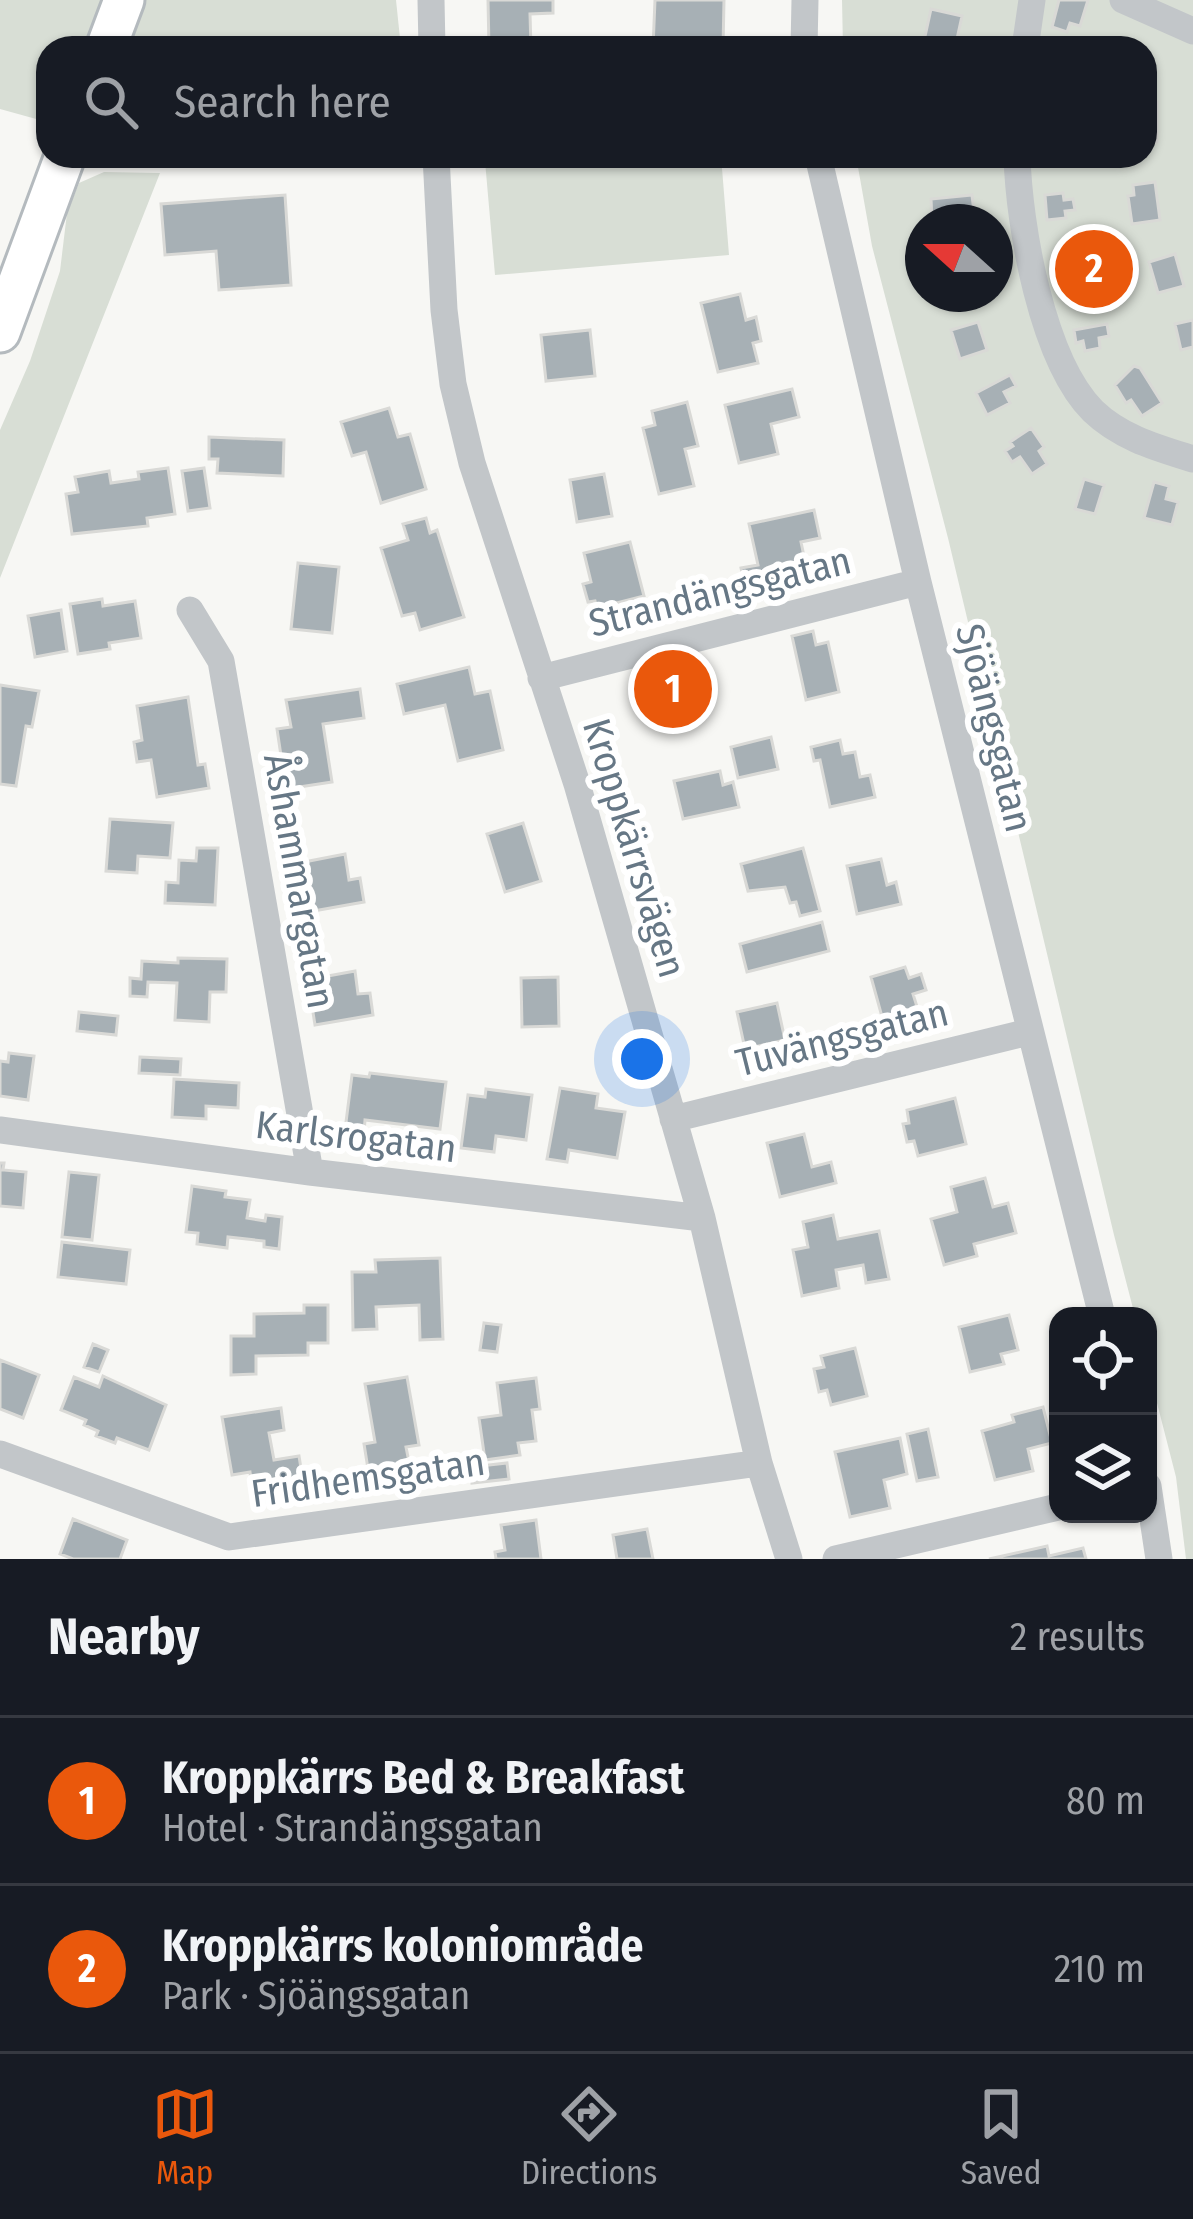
<!DOCTYPE html>
<html lang="en">
<head>
<meta charset="utf-8">
<style>
	:root { --surface:#171b24; --page:#242831; --text:#f1f3f6; --muted:#9ea1a6; --line:#363941; --accent:#ea580c }
	body { margin:0; font-family:"Fira Sans Condensed",sans-serif; background:var(--page); color:var(--text) }
	.controls { position:absolute; right:36px; bottom:36px; display:grid; overflow:hidden; border-radius:24px; box-shadow:0 3px 9px #0004 }
	.controls button { width:108px; height:108px; display:grid; place-items:center; padding:0; border:0; border-bottom:3px solid var(--line); background:var(--surface); color:var(--text); font:60px sans-serif }
	.compass { position:absolute; left:905px; top:204px; width:108px; height:108px; border-radius:50%; background:var(--surface); box-shadow:0 3px 9px #0004; rotate:291deg }
	.you { position:absolute; left:642px; top:1059px; width:42px; height:42px; margin:-30px; border:9px solid #fff; border-radius:50%; background:#1a73e8; box-shadow:0 0 0 18px #1a73e833 }
	.badge { display:grid; place-items:center; width:78px; height:78px; border-radius:50%; background:var(--accent); color:#fff; font-size:39px; font-weight:700 }
	.pin { position:absolute; translate:-50% -50%; border:6px solid #fff; box-shadow:0 3px 12px #0006 }
	.list { margin:0; padding:0; list-style:none }
	h2 { display:flex; justify-content:space-between; align-items:center; height:156px; margin:0; padding:0 48px; font-size:51px }
	h2 small { font-size:39px; font-weight:400; color:var(--muted) }
	.list li { display:grid; grid-template-columns:78px 1fr auto; gap:36px; align-items:center; box-sizing:border-box; height:168px; padding:0 48px; border-top:3px solid var(--line) }
	.list b { display:block; font-size:45px; white-space:nowrap }
	.list p { margin:0; font-size:39px; white-space:nowrap; color:var(--muted) }
	.list em { font-size:39px; font-style:normal; color:var(--muted) }
	.icon { flex:none; width:66px; height:66px; fill:none; stroke:currentColor; stroke-width:2; stroke-linecap:round; stroke-linejoin:round }
	.map { position:relative; flex:none; width:1193px; height:1559px; overflow:hidden }
	.search { position:absolute; background:var(--surface); box-shadow:0 3px 9px #0004; left:36px; right:36px; top:36px; height:132px; display:flex; align-items:center; gap:30px; box-sizing:border-box; padding:0 42px; border-radius:36px; color:var(--muted); font-size:45px }
	.sheet { height:492px; background:var(--surface) }
	nav { display:flex; justify-content:space-around; align-items:center; box-sizing:border-box; height:168px; border-top:3px solid var(--line); background:var(--surface); font-size:33px; color:var(--muted) }
	nav a { display:grid; justify-items:center; gap:6px }
	nav .on { color:var(--accent) }
	.map>svg:first-child { display:block }
	.green { fill:#d8ded5; fill-rule:evenodd }
	.building { fill:#a7b0b5; stroke:#d9d9d6; stroke-width:3 }
	.lines { fill:none; stroke-linecap:round; stroke-linejoin:round }
	.secondary-casing { stroke:#b4babe; stroke-width:45 }
	.street { stroke:#c2c6c9; stroke-width:27 }
	.secondary { stroke:#fff; stroke-width:39 }
	.labels { text-anchor:middle; dominant-baseline:central; stroke-width:12; stroke-linejoin:round; paint-order:stroke }
	.street-label { font-size:39px; fill:#667785; stroke:#fff }
</style>
</head>
<body>
<div class="map">
<svg width="1193" height="1559" viewBox="0 0 1193 1559">
	<rect width="100%" height="100%" fill="#f7f7f4"/>
	<path class="green" d="M0 0H396L401 48H48L47 122 0 109Z
		M842 0H1193V1559H1186L1176 1477 1148 1368V1316H1135L1114 1235 948 538 872 246 856 156H1145V48H843ZM923 222H995V294H923Z
		M540 156H721L729 255 495 275 485 161Z
		M104 172 160 173 0 578V430L30 361 60 271 67 213 79 183Z"/>
	<path class="building" d="M488 0H553V13L530 14 531 48H489Z
		M655 0H724L723 48H653Z
		M1059 0H1088L1080 26 1070 23 1067 32 1052 27Z
		M931 9 962 16 955 48 924 41Z
		M1145 102H1157V142H1145Z
		M1155 182 1160 220 1132 224 1128 196 1134 195 1133 185Z
		M1063 193 1064 200 1073 199 1075 210 1065 211 1066 218 1047 220 1045 195Z
		M285 195 291 285 219 290 216 251 165 255 161 204Z
		M972 195 974 212 963 213 964 220H932L931 199Z
		M1175 254 1184 286 1158 293 1149 262Z
		M1083 261 1089 291 1061 297 1056 267Z
		M740 294 746 320 756 317 761 341 753 343 758 363 718 372 701 303Z
		M1193 320V347L1181 350 1175 324Z
		M978 322 987 350 960 359 951 330Z
		M1107 324 1109 336 1099 338 1100 348 1085 351 1083 341 1076 343 1074 330Z
		M590 330 595 376 546 381 541 335Z
		M1134 366 1140 368 1162 403 1142 416 1131 400 1126 403 1115 385Z
		M1010 375 1016 386 1004 392 1010 403 987 415 976 393Z
		M792 389 799 417 771 424 778 454 739 463 725 405Z
		M687 402 698 446 685 449 694 486 659 494 643 428 655 425 652 411Z
		M389 408 398 437 410 434 426 489 381 503 366 452 352 456 341 422Z
		M1031 428 1044 447 1039 451 1047 464 1032 474 1020 457 1012 462 1005 451 1013 446 1010 442Z
		M209 437 284 440 283 476 217 473 218 459H209Z
		M168 468 175 514 147 518 148 526 72 534 66 494 78 492 75 477 109 471 111 483 139 479 138 472Z
		M204 468 210 508 188 511 182 471Z
		M604 474 612 516 577 522 570 480Z
		M1084 479 1104 485 1095 514 1075 509Z
		M1154 482 1169 486 1166 499 1178 502 1172 525 1144 518Z
		M814 510 820 538 801 542 805 561 775 568 781 595 748 603 741 568 758 565 749 524Z
		M426 518 430 533 437 530 464 617 420 630 415 613 402 616 381 548 408 540 403 524Z
		M630 542 644 596 597 608 595 601 588 602 583 584 591 582 584 553Z
		M298 563 339 567 332 633 291 629Z
		M102 599 103 606 135 601 141 638 109 643 110 649 78 654 70 604Z
		M61 610 67 651 35 657 28 616Z
		M813 631 816 645 828 642 839 692 806 700 792 636Z
		M695 663 704 702 655 714 645 675Z
		M469 667 475 694 490 691 503 750 458 761 445 705 404 714 397 684Z
		M0 685 39 691 32 727 26 726 16 786 0 784Z
		M360 689 364 718 323 724 332 782 286 789 277 729 291 727 286 700Z
		M188 697 198 765 205 764 209 788 157 797 151 760 137 762 134 742 142 740 137 706Z
		M771 737 778 769 738 778 731 747Z
		M840 740 843 754 855 752 860 777 870 775 875 797 830 807 820 760 814 761 811 747Z
		M720 771 723 785 733 782 739 807 683 819 674 781Z
		M110 819 173 823 170 858 138 856 137 873 106 871Z
		M523 823 541 881 505 892 487 834Z
		M197 848H218L215 905 165 903 166 882 178 883 179 860 196 861Z
		M803 848 820 911 800 916 796 902 790 903 785 887 748 891 741 864Z
		M345 854 349 880 360 878 364 902 308 912 299 863Z
		M881 859 887 885 896 882 901 904 857 914 847 866Z
		M822 922 829 951 747 972 740 944Z
		M178 958 227 959 226 992H210L209 1022 175 1020 177 983 148 982 147 997 130 996V978L141 979 142 961 178 963Z
		M905 967 909 978 921 974 926 990 913 994 919 1013 884 1024 871 977Z
		M355 971 358 994 370 993 373 1015 315 1025 312 1006 321 1005 317 978Z
		M558 977 559 1026 522 1027 521 978Z
		M777 1003 785 1040 745 1049 737 1012Z
		M79 1012 118 1016 116 1035 77 1031Z
		M9 1053 34 1056 28 1100 0 1096V1061L8 1062Z
		M140 1057 181 1059 180 1075 139 1073Z
		M370 1073 446 1082 440 1129 365 1120 364 1133 345 1130 352 1075 369 1077Z
		M174 1079 239 1083 238 1108 206 1106V1119L172 1117Z
		M560 1088 598 1094 596 1108 625 1112 617 1158 569 1150 567 1162 547 1159Z
		M486 1089 532 1095 526 1140 496 1136 494 1152 461 1148 468 1095 485 1097Z
		M955 1098 966 1144 918 1156 914 1141 907 1142 903 1124 909 1123 907 1110Z
		M804 1134 812 1167 831 1162 836 1183 780 1197 767 1143Z
		M0 1163H4L3 1170 26 1172 23 1208 0 1206Z
		M69 1172 99 1175 92 1240 62 1237Z
		M985 1178 993 1207 1008 1203 1016 1233 974 1244 977 1256 944 1265 931 1219 957 1212 951 1187Z
		M192 1186 226 1191 225 1197 250 1200 247 1218 265 1221 266 1215 282 1217 279 1249 264 1247V1241L228 1237 227 1248 197 1244 198 1233 186 1232Z
		M833 1215 838 1239 879 1231 889 1279 866 1283 863 1265 836 1270 839 1288 802 1296 793 1250 808 1247 803 1222Z
		M62 1242 130 1250 126 1284 58 1277Z
		M440 1258 443 1339 420 1340 419 1305 376 1307 377 1329 353 1330 352 1272H376L375 1260Z
		M304 1305H328V1343H308V1355L256 1356V1374L231 1375V1336H254V1314L304 1313Z
		M1009 1315 1018 1350 1001 1354 1004 1364 970 1372 959 1327Z
		M484 1323 501 1325 497 1352 480 1350Z
		M93 1344 108 1350 99 1372 84 1367Z
		M855 1348 867 1396 831 1405 827 1390 819 1392 814 1369 824 1367 821 1356Z
		M0 1360 39 1375 23 1418 0 1409Z
		M103 1376 166 1405 149 1450 117 1438 115 1443 96 1436 98 1431 84 1425 86 1420 61 1410 74 1377 99 1387Z
		M407 1377 419 1445 406 1447 410 1467 369 1475 364 1444 375 1442 365 1384Z
		M536 1378 540 1409 532 1410 536 1441 518 1443 520 1455 485 1460 479 1418 501 1415 497 1383Z
		M1043 1407 1052 1443 1028 1449 1033 1471 995 1480 982 1431 1014 1422 1012 1415Z
		M281 1408 284 1430 269 1433 274 1460 299 1456 304 1487 253 1495 250 1472 232 1475 222 1417Z
		M928 1429 938 1477 917 1481 907 1434Z
		M900 1438 907 1474 884 1480 890 1508 850 1517 835 1452Z
		M507 1463 509 1479 472 1483 471 1467Z
		M73 1519 127 1540 120 1559H73L60 1554Z
		M536 1520 541 1559H496L495 1552 505 1550 501 1525Z
		M647 1529 653 1559H617L613 1535Z
		M1047 1546 1049 1556 1083 1548 1086 1559H989Z"/>
	<g class="lines">
		<g class="secondary-casing">
			<path id="secondary" d="M106 48 124 0
				M0 332 65 156"/>
		</g>
		<path class="street" d="M431 0 432 48
			M1123 0 1193 31
			M804 48 805 0
			M1025 48 1032 0
			M436 156 444 310 453 384 472 463 577 784 702 1218 759 1463 789 1559
			M818 156 918 582 1102 1316
			M1017 156C1019 226 1042 360 1093 411 1121 438 1158 448 1193 459
			M190 610 221 661 310 1172
			M541 678 918 582
			M673 1119 1029 1032
			M0 1130 310 1172 702 1218
			M0 1454 229 1537 759 1463
			M1148 1486 1159 1559
			M836 1559 1058 1507"/>
		<use href="#secondary" class="secondary"/>
	</g>
	<g class="labels">
		<g class="street-label">
			<text transform="translate(720 592) rotate(-14)">Strandängsgatan</text>
			<text transform="translate(994 728) rotate(76)">Sjöängsgatan</text>
			<text transform="translate(634 848) rotate(73)">Kroppkärrsvägen</text>
			<text transform="translate(299 881) rotate(80)">Åshammargatan</text>
			<text transform="translate(842 1038) rotate(-14)">Tuvängsgatan</text>
			<text transform="translate(356 1137) rotate(7)">Karlsrogatan</text>
			<text transform="translate(368 1478) rotate(-8)">Fridhemsgatan</text>
		</g>
	</g>
</svg>
<div class="controls">
<button><svg class="icon" aria-label="locate" viewBox="0 0 24 24"><circle cx="12" cy="12" r="6"/><path d="M12 2v4M12 18v4M2 12h4M18 12h4"/></svg></button>
<button><svg class="icon" aria-label="layers" viewBox="0 0 24 24"><path d="M12 4l9 5-9 5-9-5zM3 14l9 5 9-5"/></svg></button>
</div>
<svg class="compass" viewBox="-18 -18 36 36"><path d="M0-13l5 13h-10z" fill="#e53935"/><path d="M0 13l5-13h-10z" fill="#9ea1a6"/></svg>
<div class="you"></div>
<div class="pin badge" style="left:673px;top:689px">1</div>
<div class="pin badge" style="left:1094px;top:269px">2</div>
<div class="search"><svg class="icon" aria-label="search" viewBox="0 0 24 24"><circle cx="10" cy="10" r="6"/><path d="M15 15l6 6"/></svg>Search here</div>
</div>
<section class="sheet">
<h2>Nearby<small>2 results</small></h2>
<ul class="list">
<li><span class="badge">1</span><div><b>Kroppkärrs Bed &amp; Breakfast</b><p>Hotel · Strandängsgatan</p></div><em>80 m</em></li>
<li><span class="badge">2</span><div><b>Kroppkärrs koloniområde</b><p>Park · Sjöängsgatan</p></div><em>210 m</em></li>
</ul>
</section>
<nav>
<a class="on"><svg class="icon" aria-label="map" viewBox="0 0 24 24"><path d="M3 6l6-2 6 2 6-2v14l-6 2-6-2-6 2zM9 4v14M15 6v14"/></svg>Map</a>
<a><svg class="icon" aria-label="directions" viewBox="0 0 24 24"><path d="M12 3l9 9-9 9-9-9zM9 14v-3h6M13 9l2 2-2 2"/></svg>Directions</a>
<a><svg class="icon" aria-label="saved" viewBox="0 0 24 24"><path d="M7 4h10v16l-5-4-5 4z"/></svg>Saved</a>
</nav>
</body>
</html>
